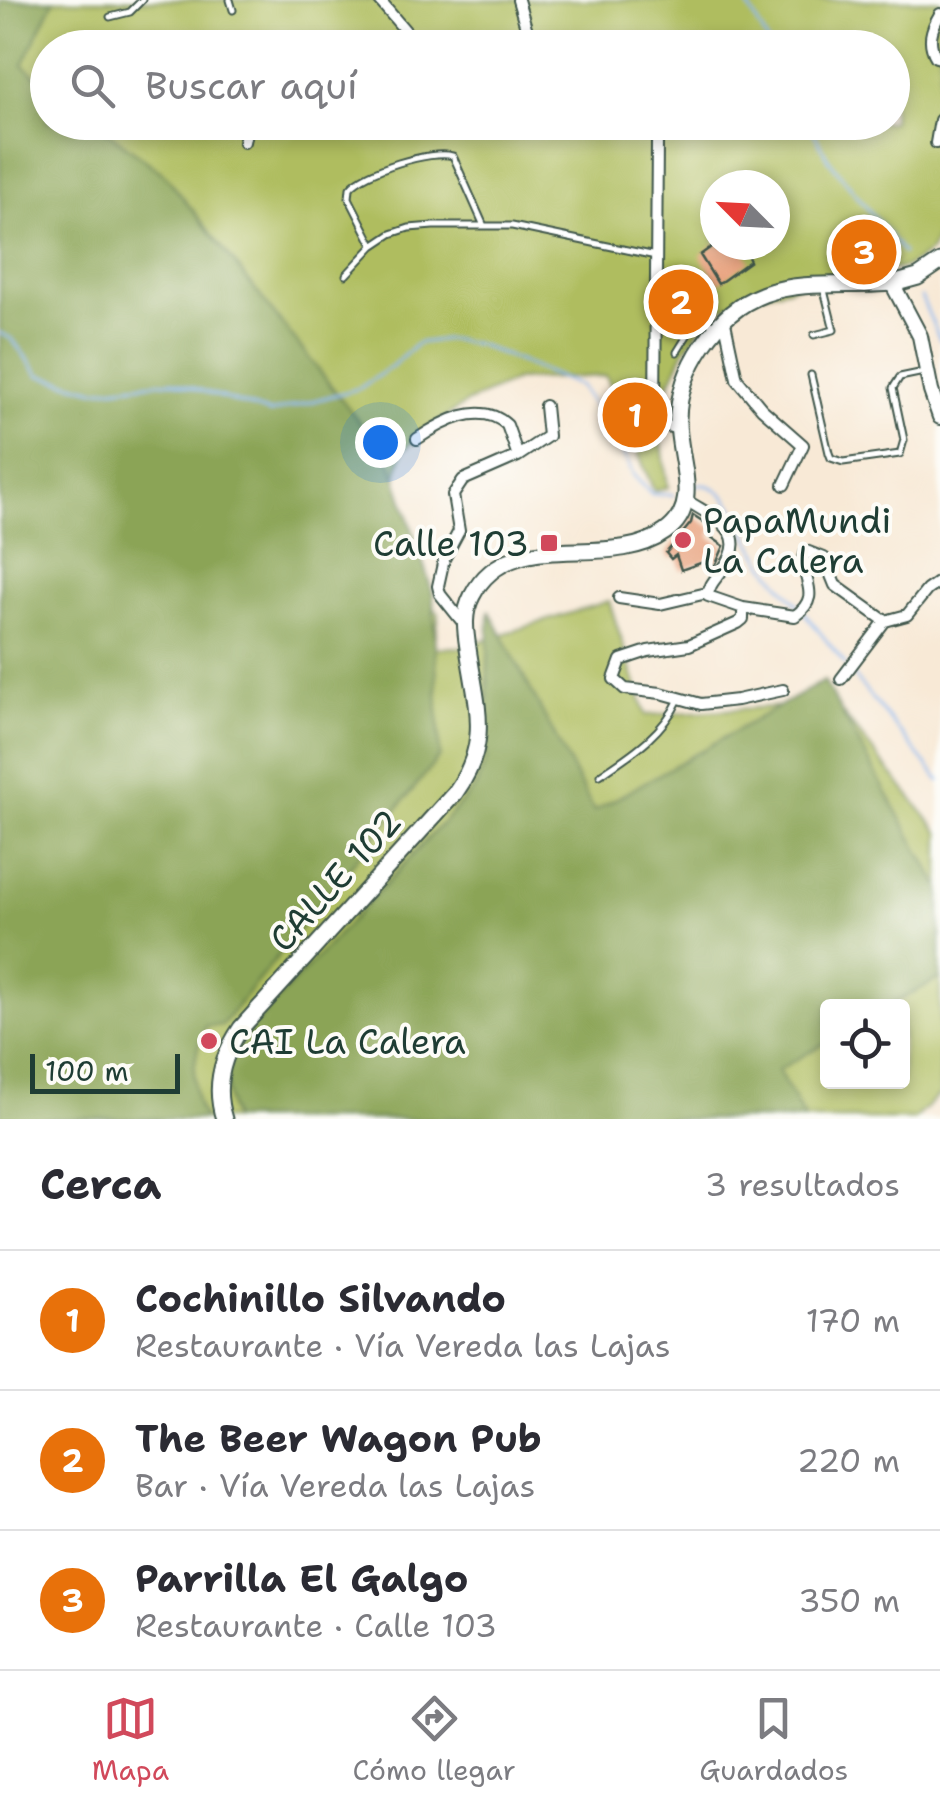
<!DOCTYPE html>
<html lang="es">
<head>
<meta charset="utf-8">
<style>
	:root { --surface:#fff; --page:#f7f7f7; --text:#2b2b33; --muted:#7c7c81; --line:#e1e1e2; --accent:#d1495b }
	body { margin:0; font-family:"Shantell Sans",sans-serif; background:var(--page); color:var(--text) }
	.controls { position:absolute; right:30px; bottom:30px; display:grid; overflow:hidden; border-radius:10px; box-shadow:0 5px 15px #0003 }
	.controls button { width:90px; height:90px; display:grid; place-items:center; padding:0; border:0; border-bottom:2px solid var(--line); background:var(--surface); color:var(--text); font:50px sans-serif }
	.compass { position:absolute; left:700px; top:170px; width:90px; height:90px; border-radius:50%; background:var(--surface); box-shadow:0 5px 15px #0003; rotate:294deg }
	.scale { position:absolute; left:30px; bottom:25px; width:150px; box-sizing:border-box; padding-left:10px; border:5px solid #1f3d34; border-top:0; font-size:28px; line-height:35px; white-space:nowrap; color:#1f3d34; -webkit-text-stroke:8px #fdfcf7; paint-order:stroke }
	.you { position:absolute; left:380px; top:442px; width:35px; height:35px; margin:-25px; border:8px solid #fff; border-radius:50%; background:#1a73e8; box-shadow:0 0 0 15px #1a73e833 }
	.badge { display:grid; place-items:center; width:65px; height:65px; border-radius:50%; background:var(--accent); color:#fff; font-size:32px; font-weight:700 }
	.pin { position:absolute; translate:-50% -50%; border:5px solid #fff; box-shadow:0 2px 10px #0006 }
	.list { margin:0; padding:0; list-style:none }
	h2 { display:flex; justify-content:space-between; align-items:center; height:130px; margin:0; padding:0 40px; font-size:42px }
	h2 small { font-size:32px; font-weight:400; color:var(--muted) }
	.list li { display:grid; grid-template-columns:65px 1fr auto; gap:30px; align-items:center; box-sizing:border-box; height:140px; padding:0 40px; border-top:2px solid var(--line) }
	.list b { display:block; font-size:38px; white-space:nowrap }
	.list p { margin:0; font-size:32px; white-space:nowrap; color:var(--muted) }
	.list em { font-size:32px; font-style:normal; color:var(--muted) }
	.icon { flex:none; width:55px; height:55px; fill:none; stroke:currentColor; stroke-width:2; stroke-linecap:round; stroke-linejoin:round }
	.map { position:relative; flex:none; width:940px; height:1119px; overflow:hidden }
	.search { position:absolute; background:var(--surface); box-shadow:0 5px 15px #0003; left:30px; right:30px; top:30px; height:110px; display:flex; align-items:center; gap:25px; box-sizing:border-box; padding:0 35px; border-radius:55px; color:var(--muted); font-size:38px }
	.sheet { height:550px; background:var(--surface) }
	nav { display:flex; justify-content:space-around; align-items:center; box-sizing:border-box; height:140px; border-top:2px solid var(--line); background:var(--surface); font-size:28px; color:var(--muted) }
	nav a { display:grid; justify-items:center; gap:5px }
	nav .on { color:var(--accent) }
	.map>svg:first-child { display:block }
	.green { fill:#afbd5f; stroke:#677d4a; stroke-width:2.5; fill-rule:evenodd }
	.forest { fill:#8ba456; stroke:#557045; stroke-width:2.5 }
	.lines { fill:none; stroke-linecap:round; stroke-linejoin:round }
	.stream { stroke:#82b4ef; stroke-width:2.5 }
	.building { fill:#e9a683 }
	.lane-casing { stroke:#40574c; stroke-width:9 }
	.street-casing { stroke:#40574c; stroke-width:14 }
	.secondary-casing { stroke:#40574c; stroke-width:18 }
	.primary-casing { stroke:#40574c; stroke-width:19 }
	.lane { stroke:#fff; stroke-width:5 }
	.street { stroke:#fff; stroke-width:10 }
	.secondary { stroke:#fff; stroke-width:14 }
	.primary { stroke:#fff; stroke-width:15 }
	.poi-dot { fill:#d1495b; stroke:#fdfcf7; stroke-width:4 }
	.labels { text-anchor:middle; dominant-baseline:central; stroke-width:8; stroke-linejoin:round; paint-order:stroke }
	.poi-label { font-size:35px; fill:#1f3d34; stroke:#fdfcf7; text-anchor:start }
	.street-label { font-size:35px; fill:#1f3d34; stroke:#fdfcf7 }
</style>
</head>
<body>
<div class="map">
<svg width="940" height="1119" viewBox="0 0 940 1119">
	<rect width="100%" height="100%" fill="#fdfcf7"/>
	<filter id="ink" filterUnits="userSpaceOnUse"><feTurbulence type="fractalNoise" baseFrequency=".01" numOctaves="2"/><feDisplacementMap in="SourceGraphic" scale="20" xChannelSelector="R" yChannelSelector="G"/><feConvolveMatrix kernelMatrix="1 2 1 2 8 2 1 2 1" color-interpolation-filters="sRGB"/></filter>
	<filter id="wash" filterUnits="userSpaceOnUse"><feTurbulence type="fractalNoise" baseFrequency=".0048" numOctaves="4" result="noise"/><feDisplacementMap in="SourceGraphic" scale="40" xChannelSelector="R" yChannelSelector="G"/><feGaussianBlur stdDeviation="2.25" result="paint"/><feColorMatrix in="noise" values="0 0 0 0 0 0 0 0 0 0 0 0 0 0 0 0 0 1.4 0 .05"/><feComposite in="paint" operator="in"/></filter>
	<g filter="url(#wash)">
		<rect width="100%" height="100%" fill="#f8e9d6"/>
		<path class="green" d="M0 0H940V229L930 252 904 268 821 280 740 299 709 316 685 350 668 387 660 431 668 487 654 491 606 376 516 380 468 402 423 432 403 451 391 496 422 592 439 614 434 648 461 647 609 601 646 715 834 703 940 833V1095L914 1119H0ZM48 48H892V122H48ZM715 185H775V245H715ZM828 1006H902V1082H828Z"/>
		<path class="forest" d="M0 0H54L23 65 47 85 48 122 96 123 165 175 391 462 433 594 440 756 222 1025 206 1026C192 1055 189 1091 204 1119H0Z
			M489 610 594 811 824 681 940 888V978L889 1006H828L827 1042 778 1070 805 1119H233C224 1091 226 1069 238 1042L474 789 486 762Z"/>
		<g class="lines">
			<path class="stream" d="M745 0 771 48
				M808 122 828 159 903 253
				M921 297 940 340
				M0 333 12 339 39 375 95 390 172 381 270 413 360 388 391 367 418 343 448 339 477 344 580 386 618 442 634 476 652 494 673 495
				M694 485C728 479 741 525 755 548 766 569 783 587 798 605
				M803 611 845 664
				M852 674 940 781"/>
		</g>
		<g id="blocks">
			<path class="building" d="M714 245H742L750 261 718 284 700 255Z
				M675 287 698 292 686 320 664 311Z
				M693 515 713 528 711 537 724 546 715 566 706 561 681 570 676 555 671 559 666 553 691 523Z"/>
		</g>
	</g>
	<g filter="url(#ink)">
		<use href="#blocks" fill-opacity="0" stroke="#40574c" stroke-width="2.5"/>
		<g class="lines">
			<g class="lane-casing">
				<path id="lane" d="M230 0 233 10
					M110 17 130 12 142 0
					M373 245 349 198 350 188C363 171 432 149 453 156L484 226
					M346 275 373 246 391 234 409 228 433 226H512L656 256
					M814 335 834 330 824 290
					M677 352 701 313 713 326
					M811 375 829 453 831 458 843 462 900 454 904 440 893 388 900 377 924 372
					M600 775C631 754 663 734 679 699"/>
			</g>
			<g class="street-casing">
				<path id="street" d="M379 0 420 48
					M518 0 532 48
					M940 14C931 29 927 42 936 57L940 58
					M624 48H639
					M654 122 657 140 655 415 660 424 678 429
					M244 142 248 122
					M936 143 940 120
					M724 318 737 379 762 409 803 445 784 485
					M417 439C442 422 481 400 507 425L518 456
					M686 500C715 519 752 531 723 569 716 579 709 584 708 596L743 608 795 616C826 593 796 578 806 551L824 558 835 585 885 621
					M619 598 660 604 707 593
					M743 608V619L738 623 689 645 648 651 621 660 614 679 625 689 661 693 701 704 737 700 783 690
					M464 624 440 594 438 586 444 559 459 531 453 495 463 480 518 456 548 436 545 406
					M841 679 885 621 907 615 927 590 940 581"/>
			</g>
			<g class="secondary-casing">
				<path id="secondary" d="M892 283 920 336 931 391 940 417"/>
			</g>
			<g class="primary-casing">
				<path id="primary" d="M224 1119C213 1086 222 1056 241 1028L455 793C492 742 476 705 468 648 465 629 463 613 472 596 509 522 608 573 665 532 704 505 677 458 678 419 679 369 716 312 764 294 806 279 856 288 900 282L918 277 940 262"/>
			</g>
			<use href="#lane" class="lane"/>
			<use href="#street" class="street"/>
			<use href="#secondary" class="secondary"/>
			<use href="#primary" class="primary"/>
		</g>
	</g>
	<g class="poi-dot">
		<circle cx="683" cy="540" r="10"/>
		<rect x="539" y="533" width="20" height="20" rx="5"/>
		<circle cx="209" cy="1041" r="10"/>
	</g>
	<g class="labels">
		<g class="poi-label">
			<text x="703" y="520">PapaMundi<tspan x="703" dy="40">La Calera</tspan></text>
			<text x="529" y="543" text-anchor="end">Calle 103</text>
			<text x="229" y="1041">CAI La Calera</text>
		</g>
		<g class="street-label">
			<text transform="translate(335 880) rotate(-48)">CALLE 102</text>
		</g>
	</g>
</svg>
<div class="controls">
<button><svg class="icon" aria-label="locate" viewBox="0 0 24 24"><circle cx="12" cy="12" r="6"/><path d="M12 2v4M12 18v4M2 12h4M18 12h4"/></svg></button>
</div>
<svg class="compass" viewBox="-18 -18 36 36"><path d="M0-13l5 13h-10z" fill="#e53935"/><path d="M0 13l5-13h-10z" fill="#7c7c81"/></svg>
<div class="scale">100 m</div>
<div class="you"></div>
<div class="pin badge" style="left:635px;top:415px;background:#e8710a">1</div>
<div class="pin badge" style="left:681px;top:302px;background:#e8710a">2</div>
<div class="pin badge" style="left:864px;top:252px;background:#e8710a">3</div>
<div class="search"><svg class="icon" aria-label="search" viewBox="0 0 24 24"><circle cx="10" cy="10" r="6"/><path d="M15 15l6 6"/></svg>Buscar aquí</div>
</div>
<section class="sheet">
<h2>Cerca<small>3 resultados</small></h2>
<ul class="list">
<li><span class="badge" style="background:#e8710a">1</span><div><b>Cochinillo Silvando</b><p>Restaurante · Vía Vereda las Lajas</p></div><em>170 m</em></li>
<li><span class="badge" style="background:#e8710a">2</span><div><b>The Beer Wagon Pub</b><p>Bar · Vía Vereda las Lajas</p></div><em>220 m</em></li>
<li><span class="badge" style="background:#e8710a">3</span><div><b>Parrilla El Galgo</b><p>Restaurante · Calle 103</p></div><em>350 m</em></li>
</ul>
</section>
<nav>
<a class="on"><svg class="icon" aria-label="map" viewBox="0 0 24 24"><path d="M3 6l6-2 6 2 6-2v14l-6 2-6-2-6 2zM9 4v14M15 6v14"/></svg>Mapa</a>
<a><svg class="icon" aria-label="directions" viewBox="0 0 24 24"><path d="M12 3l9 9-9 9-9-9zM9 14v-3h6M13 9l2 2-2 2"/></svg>Cómo llegar</a>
<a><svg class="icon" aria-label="saved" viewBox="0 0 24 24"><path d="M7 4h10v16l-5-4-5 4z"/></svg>Guardados</a>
</nav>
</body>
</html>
